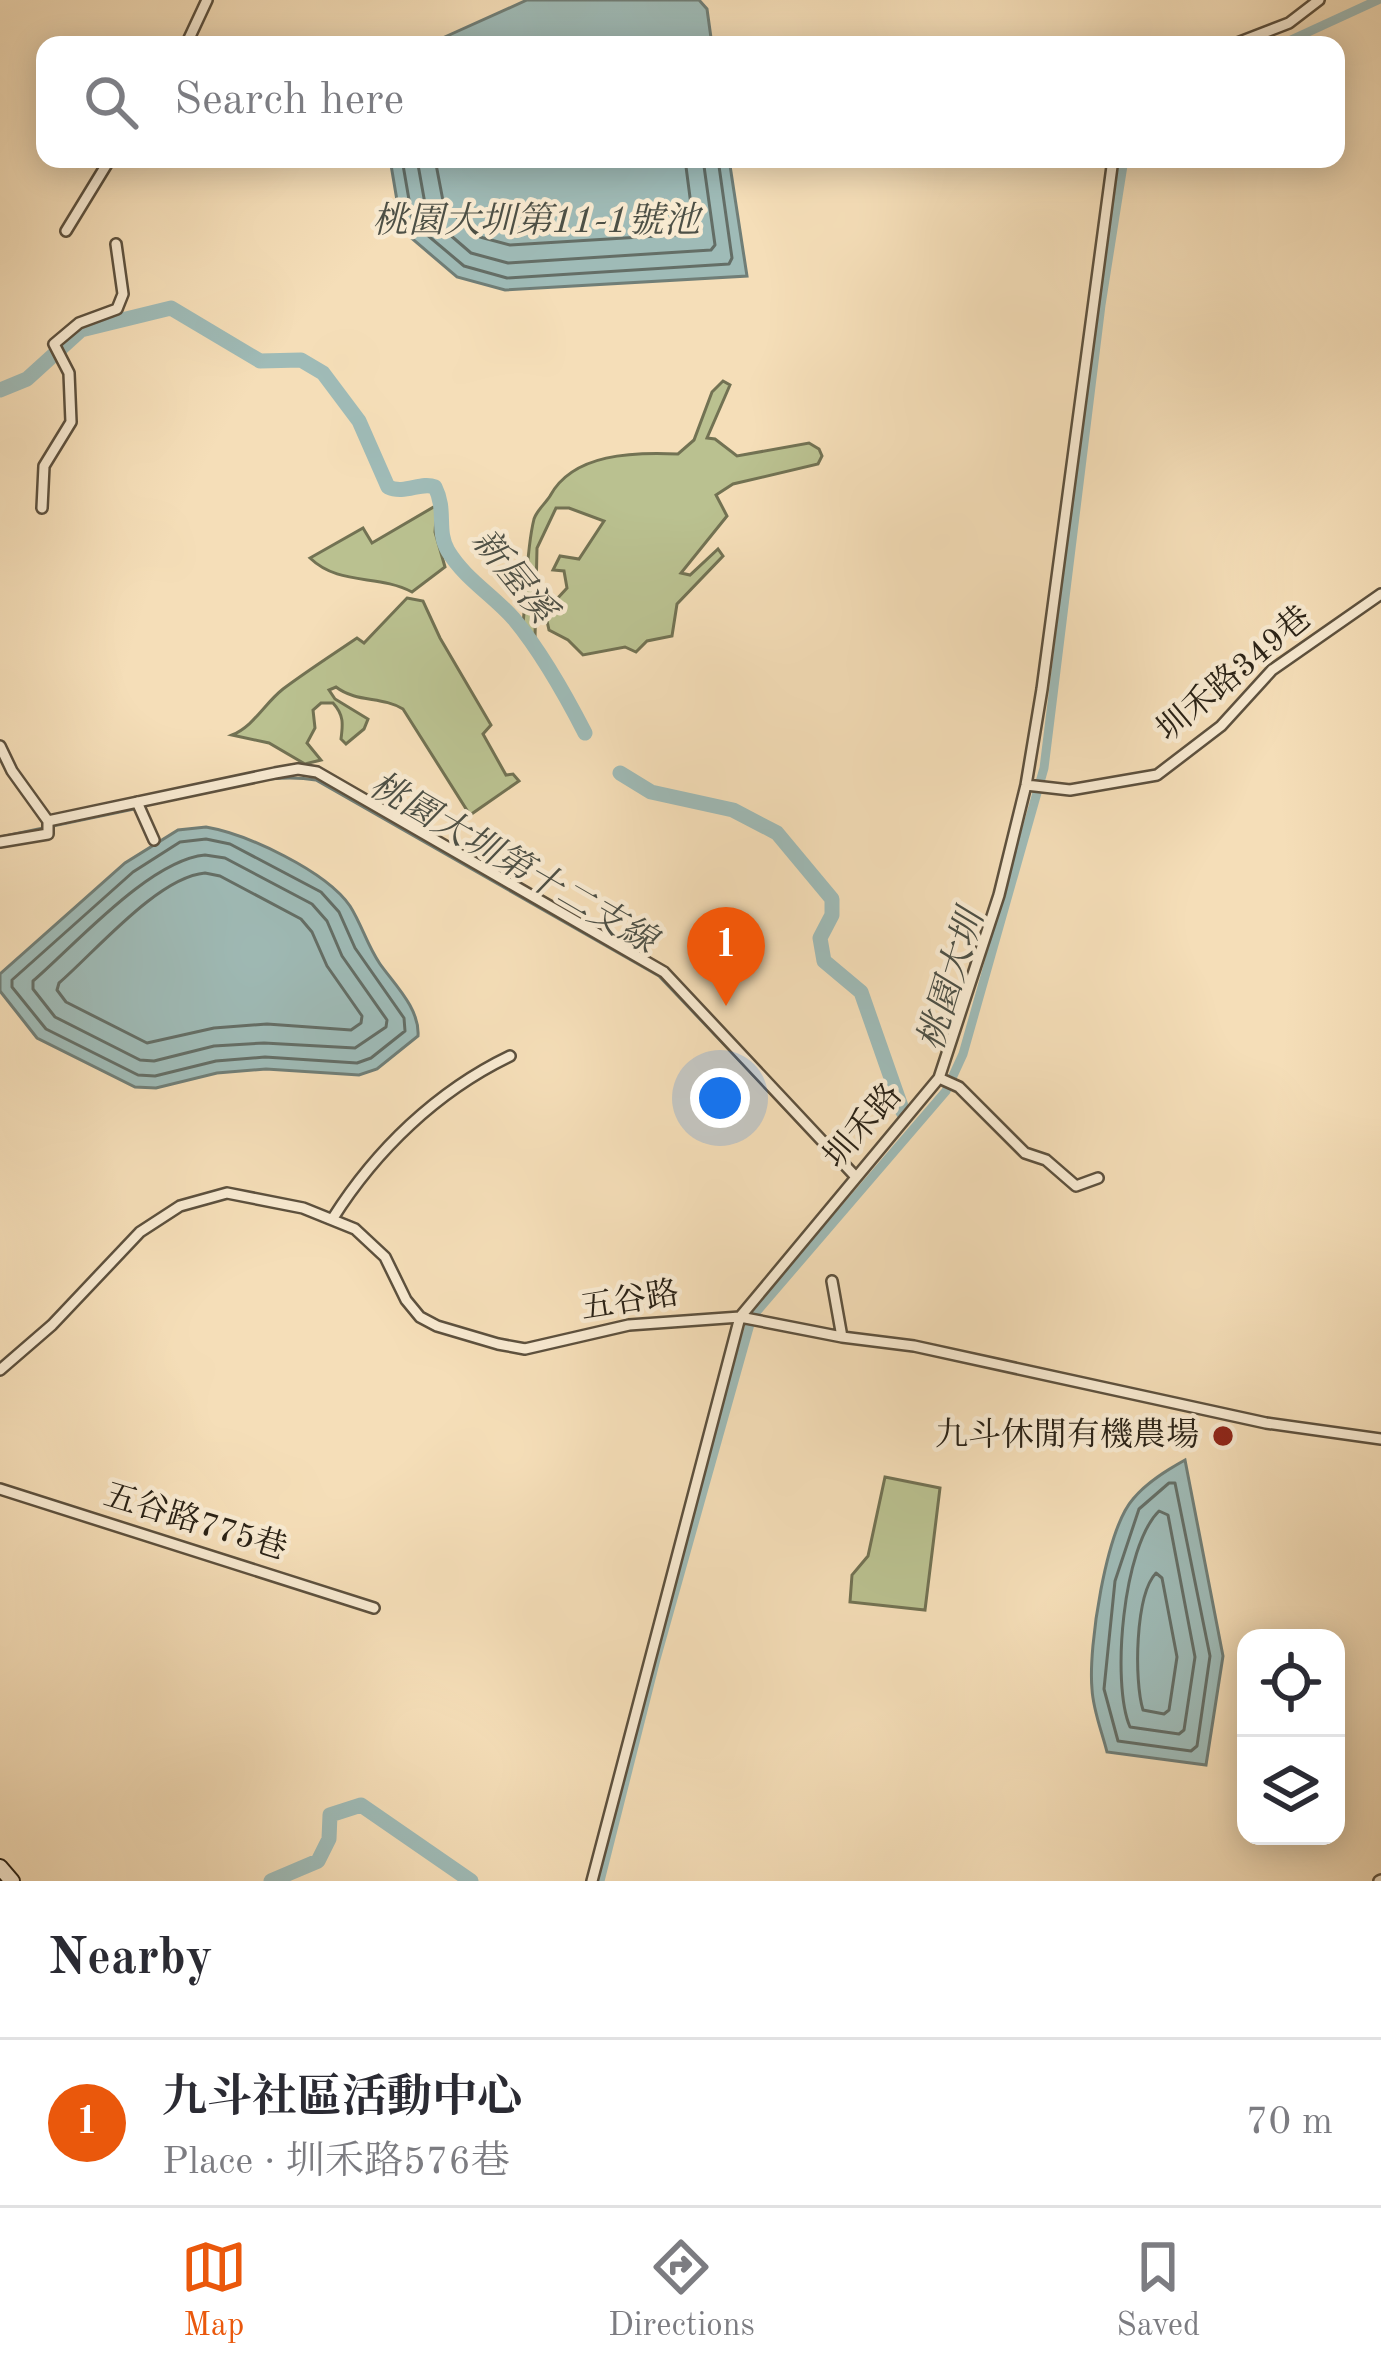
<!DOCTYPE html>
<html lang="en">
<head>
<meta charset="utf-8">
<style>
	:root { --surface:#fff; --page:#f7f7f7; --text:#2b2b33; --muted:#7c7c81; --line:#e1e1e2; --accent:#ea580c }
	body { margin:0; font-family:"Old Standard TT","Noto Serif TC",serif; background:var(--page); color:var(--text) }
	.controls { position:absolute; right:36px; bottom:36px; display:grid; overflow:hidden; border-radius:24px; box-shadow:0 6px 30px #0003 }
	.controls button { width:108px; height:108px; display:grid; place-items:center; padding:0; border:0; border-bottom:3px solid var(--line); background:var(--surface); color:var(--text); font:60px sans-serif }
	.you { position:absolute; left:720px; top:1098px; width:42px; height:42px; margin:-30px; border:9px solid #fff; border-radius:50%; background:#1a73e8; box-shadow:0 0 0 18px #1a73e833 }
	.badge { display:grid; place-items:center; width:78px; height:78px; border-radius:50%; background:var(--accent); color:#fff; font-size:39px; font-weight:700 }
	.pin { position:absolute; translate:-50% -99px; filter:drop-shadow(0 3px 6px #0008) }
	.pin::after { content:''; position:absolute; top:63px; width:42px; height:36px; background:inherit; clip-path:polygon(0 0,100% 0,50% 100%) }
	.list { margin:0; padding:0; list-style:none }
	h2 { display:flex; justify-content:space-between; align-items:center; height:156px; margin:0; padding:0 48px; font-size:51px }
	h2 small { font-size:39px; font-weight:400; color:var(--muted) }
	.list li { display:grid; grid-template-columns:78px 1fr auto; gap:36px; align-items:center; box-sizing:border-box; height:168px; padding:0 48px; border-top:3px solid var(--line) }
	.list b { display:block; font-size:45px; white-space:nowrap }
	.list p { margin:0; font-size:39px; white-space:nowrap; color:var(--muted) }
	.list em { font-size:39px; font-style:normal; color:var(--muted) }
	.icon { flex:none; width:66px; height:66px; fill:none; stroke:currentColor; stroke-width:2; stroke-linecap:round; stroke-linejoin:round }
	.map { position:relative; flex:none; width:1381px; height:1881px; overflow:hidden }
	.search { position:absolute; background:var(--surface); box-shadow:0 6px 30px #0003; left:36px; right:36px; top:36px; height:132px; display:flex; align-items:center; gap:30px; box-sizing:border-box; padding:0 42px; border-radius:24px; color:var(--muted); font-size:45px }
	.sheet { height:324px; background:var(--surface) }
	nav { display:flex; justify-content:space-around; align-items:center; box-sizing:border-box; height:168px; border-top:3px solid var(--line); background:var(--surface); font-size:33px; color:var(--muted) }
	nav a { display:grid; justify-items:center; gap:6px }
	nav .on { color:var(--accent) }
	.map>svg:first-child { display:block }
	.green { fill:#bac190; stroke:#727253; stroke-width:3 }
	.water { fill:#9fbbb7; stroke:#707e77; stroke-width:3 }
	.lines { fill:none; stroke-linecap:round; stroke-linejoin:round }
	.shore { stroke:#646e66; stroke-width:3 }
	.stream { stroke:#707e77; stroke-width:3 }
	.canal { stroke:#9fbbb7; stroke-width:9 }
	.river { stroke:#9fbbb7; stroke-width:15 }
	.street-casing { stroke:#5d513e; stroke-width:14 }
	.secondary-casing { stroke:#2a2216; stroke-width:18 }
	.street { stroke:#f8ead1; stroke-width:9 }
	.secondary { stroke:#f8ead1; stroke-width:14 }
	.poi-dot { fill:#8f2418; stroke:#f8ead1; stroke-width:4.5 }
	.labels { text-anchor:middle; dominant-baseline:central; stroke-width:9; stroke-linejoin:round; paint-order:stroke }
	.street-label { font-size:33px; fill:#2a2216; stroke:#f8ead1 }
	.poi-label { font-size:33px; fill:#2a2216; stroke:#f8ead1; text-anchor:end }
	.water-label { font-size:36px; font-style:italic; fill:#4d5046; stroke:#f8ead1 }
</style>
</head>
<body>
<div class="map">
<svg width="1381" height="1881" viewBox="0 0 1381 1881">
	<rect width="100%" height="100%" fill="#f5deb8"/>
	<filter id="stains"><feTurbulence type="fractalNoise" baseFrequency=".00167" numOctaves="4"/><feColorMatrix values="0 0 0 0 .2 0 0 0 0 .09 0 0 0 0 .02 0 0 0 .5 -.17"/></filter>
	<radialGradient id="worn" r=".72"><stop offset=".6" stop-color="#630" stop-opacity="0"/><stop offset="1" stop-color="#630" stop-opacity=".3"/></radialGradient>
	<path class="green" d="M723 381 730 385 707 438 715 439 737 456 809 443 819 449 822 456 818 464 733 484 716 495 727 516 681 573 690 575 718 549 723 556 677 604 672 636 647 641 636 652 625 647 583 655 568 640 549 630 545 612 567 588 564 571 553 570 560 556 579 559 604 521 569 508H556L537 548 535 638 523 623C527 590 526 551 534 519 537 510 545 504 550 496 573 453 634 452 678 454L694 440 712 392Z
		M437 505 435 532 445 567 412 592C378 574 339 586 310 558L363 528 372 543Z
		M407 598 423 601 440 638 491 725 483 734 506 775 513 774 519 781 470 815 403 709C382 696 357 703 336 687L329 690 335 699 368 719 364 729 346 744 341 739C343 724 344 715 333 703H321L313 710 315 728 307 743 321 760 305 764 269 743 232 735C254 726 264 704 283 689 307 671 332 655 357 638L364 643Z
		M885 1477 940 1488 925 1610 850 1602 852 1575 868 1556Z"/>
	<path class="water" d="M527 0H699L707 9 712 45H427Z
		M390 159H729L747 276 505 290 457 277 402 230Z
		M206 827C247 834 326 871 350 906 362 925 367 945 380 964 395 985 420 1009 418 1036L377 1069 359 1075 266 1069 217 1073 156 1088 135 1087 37 1038 0 991V974L125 863 178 830Z
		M1185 1460 1223 1656 1206 1765 1107 1752C1102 1732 1093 1710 1092 1689 1088 1647 1106 1530 1133 1499 1147 1482 1167 1470 1185 1460Z"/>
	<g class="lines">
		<path class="shore" d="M402 159 413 223 464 266 507 278 729 264 732 258 718 159
			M417 159 427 215 471 253 508 263 711 250 715 245 703 159
			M435 159 444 206 480 237 510 245 690 234 694 228 685 159
			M206 839 230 844 321 892 339 912 355 948 404 1018 405 1031 371 1058 357 1063 265 1057 216 1061 155 1076 138 1075 46 1029 12 987V980L133 872 180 842Z
			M205 855 225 858 312 904 327 921 342 956 387 1020 386 1027 355 1048 264 1043 214 1046 154 1061 140 1060 55 1017 33 989V981C76 944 150 860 205 855Z
			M205 873 220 876 301 919 312 932 327 966 362 1016 361 1023 351 1030 267 1024 214 1028 147 1043 66 1002 57 990 59 983C95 952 158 877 205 873Z
			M1175 1483 1210 1656 1197 1746 1191 1751 1118 1741 1104 1689 1115 1581 1139 1509 1169 1483Z
			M1159 1511 1168 1515 1195 1657 1184 1730 1179 1734 1130 1727C1111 1683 1123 1546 1159 1511Z
			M1156 1573 1162 1578 1177 1657 1169 1710 1164 1714 1143 1710C1134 1681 1135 1595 1156 1573Z"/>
		<path class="stream" d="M146 805C200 794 262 771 316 780L659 976 809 1134
			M0 837 134 809"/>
		<path class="canal" d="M1280 45 1378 0
			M600 1881 656 1659 752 1317 946 1091 963 1054 1044 768 1101 305 1124 159"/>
		<path class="river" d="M0 390 27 379 81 330 171 308 260 361 301 360 323 373 359 421 388 487C405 495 421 481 435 487 447 511 436 530 448 551 465 579 493 595 514 619 542 653 565 694 585 733
			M620 773 651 792 733 810 777 833 832 899V915L820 938 824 961 861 992 903 1112
			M271 1881 318 1861 329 1839 330 1815 361 1805 471 1881"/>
		<g class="street-casing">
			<path id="street" d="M186 45 207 0
				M1232 45 1289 23 1319 0
				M66 231 110 159
				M42 508 44 466 71 422 69 373 54 344 79 323 117 309 123 294 116 244
				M0 746 12 771 48 821
				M1026 785 1070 790 1157 775 1221 726 1272 670 1381 594
				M137 802 154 840
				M48 821 275 773 298 769 317 772 664 972 856 1177
				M0 842 48 834V821
				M939 1078 959 1087 1025 1153 1046 1160 1076 1186 1098 1178
				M333 1218C376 1150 437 1091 510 1056
				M832 1281 842 1337
				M0 1370 52 1325 140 1232 180 1206 227 1193 303 1208 355 1229 385 1257 406 1300 420 1317 437 1326 498 1344 525 1349 629 1325 740 1317 842 1337 914 1346 1266 1423 1381 1439
				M0 1489 374 1608
				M592 1881 740 1317 939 1078 999 895 1026 785 1042 689 1113 159
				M1379 1881 1381 1880"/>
		</g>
		<g class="secondary-casing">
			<path id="secondary" d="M0 1867 12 1881"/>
		</g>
		<use href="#street" class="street"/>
		<use href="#secondary" class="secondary"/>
	</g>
	<circle class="poi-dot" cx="1223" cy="1436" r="12"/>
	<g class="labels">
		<g class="street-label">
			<text transform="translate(1235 675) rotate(-40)">圳禾路349巷</text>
			<text transform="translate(864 1127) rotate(-49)">圳禾路</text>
			<text transform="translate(630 1302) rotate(-9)">五谷路</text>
			<text transform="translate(195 1523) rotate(17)">五谷路775巷</text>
		</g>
		<g class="poi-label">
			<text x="1199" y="1436">九斗休閒有機農場</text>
		</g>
		<g class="water-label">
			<text x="536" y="223">桃園大圳第11-1號池</text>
			<text transform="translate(512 577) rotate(51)">新屋溪</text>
			<text transform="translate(512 865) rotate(30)">桃園大圳第十二支線</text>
			<text transform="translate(953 981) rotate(-73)">桃園大圳</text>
		</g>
	</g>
	<rect width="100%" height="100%" filter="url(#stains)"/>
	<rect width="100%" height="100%" fill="url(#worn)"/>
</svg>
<div class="controls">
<button><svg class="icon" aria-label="locate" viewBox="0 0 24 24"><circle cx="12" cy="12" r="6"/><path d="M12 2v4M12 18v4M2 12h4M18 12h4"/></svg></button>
<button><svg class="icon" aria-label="layers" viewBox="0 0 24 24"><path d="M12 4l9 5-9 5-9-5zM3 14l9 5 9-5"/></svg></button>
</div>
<div class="you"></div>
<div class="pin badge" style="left:726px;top:1006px">1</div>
<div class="search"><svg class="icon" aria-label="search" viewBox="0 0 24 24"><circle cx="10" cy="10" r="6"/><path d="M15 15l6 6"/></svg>Search here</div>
</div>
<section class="sheet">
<h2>Nearby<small></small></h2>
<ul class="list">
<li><span class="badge">1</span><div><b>九斗社區活動中心</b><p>Place · 圳禾路576巷</p></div><em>70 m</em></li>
</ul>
</section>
<nav>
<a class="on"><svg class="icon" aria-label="map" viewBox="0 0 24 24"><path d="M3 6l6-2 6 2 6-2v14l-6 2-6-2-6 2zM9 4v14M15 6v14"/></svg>Map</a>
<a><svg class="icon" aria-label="directions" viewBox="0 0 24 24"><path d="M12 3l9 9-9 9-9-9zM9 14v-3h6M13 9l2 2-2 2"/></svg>Directions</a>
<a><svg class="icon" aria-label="saved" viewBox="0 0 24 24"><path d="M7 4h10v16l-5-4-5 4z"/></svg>Saved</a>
</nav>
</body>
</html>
